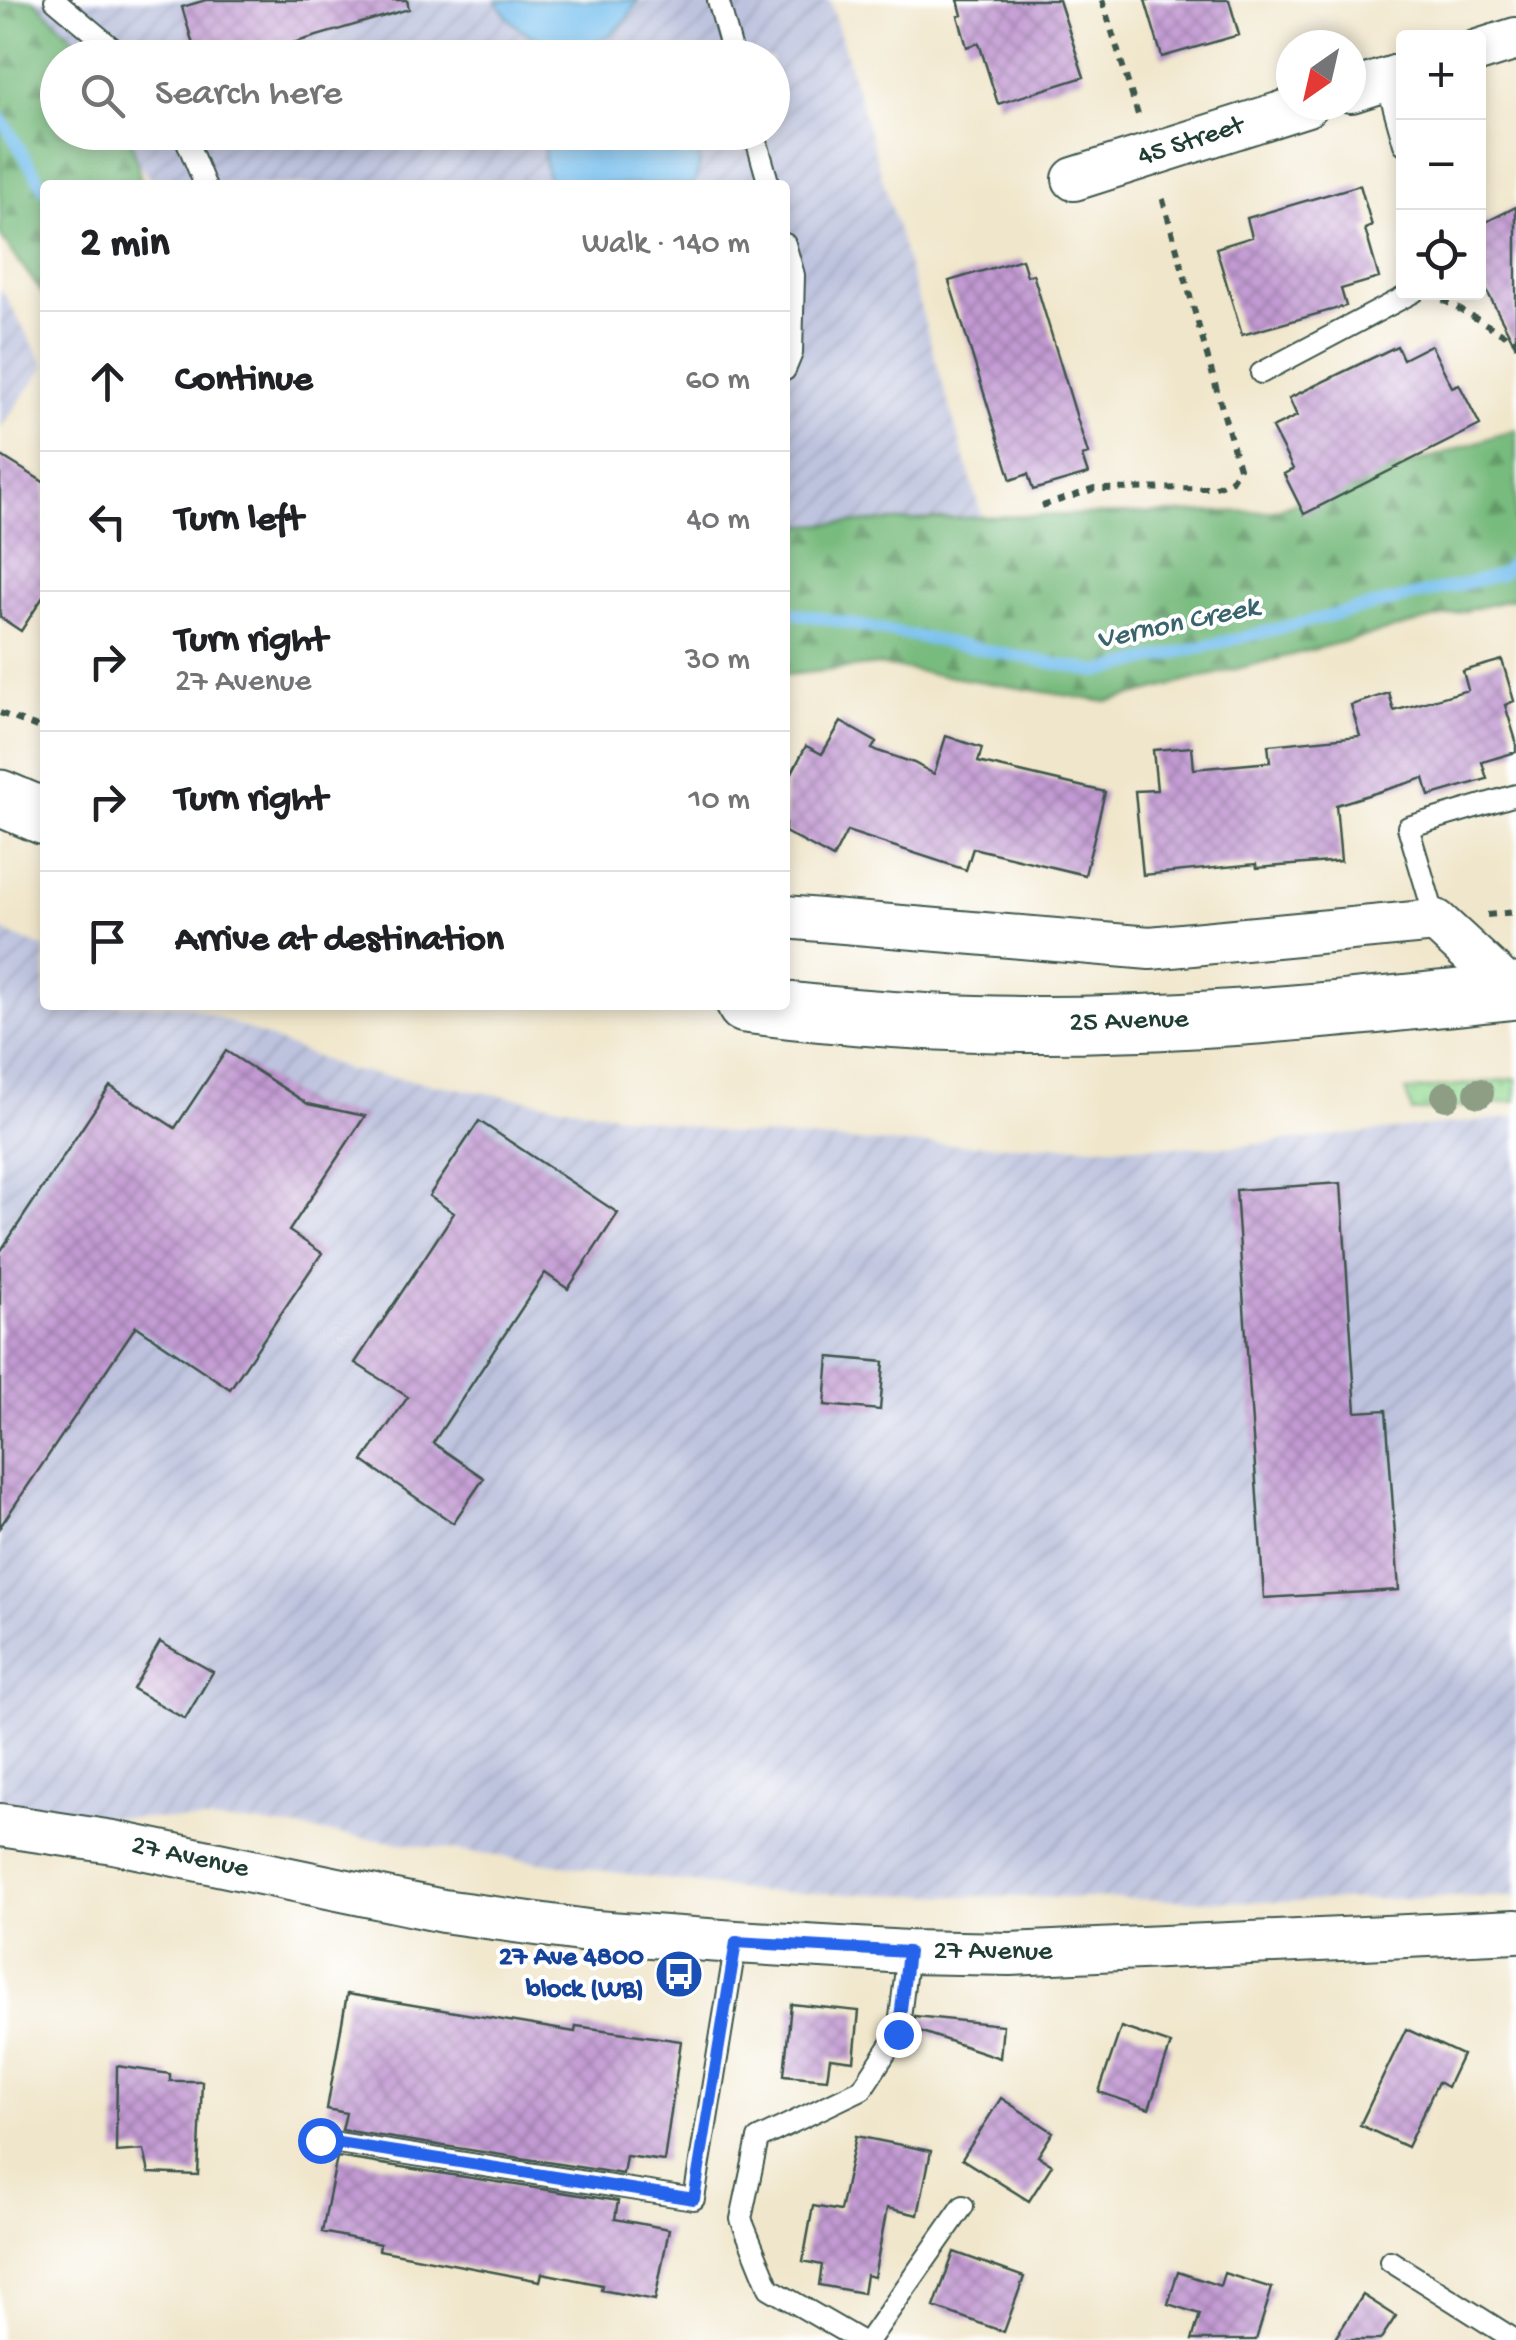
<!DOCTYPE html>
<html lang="en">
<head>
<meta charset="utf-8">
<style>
	:root { --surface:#fff; --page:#f6f6f6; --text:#202124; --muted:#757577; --line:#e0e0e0 }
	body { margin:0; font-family:"Gochi Hand",sans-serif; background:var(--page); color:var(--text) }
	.controls { position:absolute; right:30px; top:30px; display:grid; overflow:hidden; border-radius:10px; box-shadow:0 5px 15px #0003 }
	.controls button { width:90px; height:90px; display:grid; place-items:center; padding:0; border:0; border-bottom:2px solid var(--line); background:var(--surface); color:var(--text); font:50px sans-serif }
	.compass { position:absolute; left:1276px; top:30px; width:90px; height:90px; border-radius:50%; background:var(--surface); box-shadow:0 5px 15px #0003; rotate:214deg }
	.stop { position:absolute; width:30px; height:30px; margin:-22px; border:8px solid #2563eb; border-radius:50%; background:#fff }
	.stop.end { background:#2563eb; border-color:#fff; box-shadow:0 2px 10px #0008 }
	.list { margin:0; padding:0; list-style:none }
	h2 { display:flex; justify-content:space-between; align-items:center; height:130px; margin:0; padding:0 40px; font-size:42px }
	h2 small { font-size:32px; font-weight:400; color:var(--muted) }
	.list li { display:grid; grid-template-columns:65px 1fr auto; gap:30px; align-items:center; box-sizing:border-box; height:140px; padding:0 40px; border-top:2px solid var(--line) }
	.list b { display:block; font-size:38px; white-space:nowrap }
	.list p { margin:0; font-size:32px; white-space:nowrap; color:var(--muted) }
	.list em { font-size:32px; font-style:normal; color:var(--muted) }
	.icon { flex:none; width:55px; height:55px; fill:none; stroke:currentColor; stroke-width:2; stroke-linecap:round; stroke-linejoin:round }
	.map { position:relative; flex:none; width:1516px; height:2340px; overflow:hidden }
	.search { position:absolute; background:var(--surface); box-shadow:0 5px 15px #0003; left:40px; top:40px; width:750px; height:110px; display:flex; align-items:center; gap:25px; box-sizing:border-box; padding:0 35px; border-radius:55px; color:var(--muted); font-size:38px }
	.panel { position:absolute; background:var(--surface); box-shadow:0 5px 15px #0003; left:40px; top:180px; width:750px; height:830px; border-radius:10px }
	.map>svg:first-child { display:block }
	.industrial { fill:url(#industrial-furrows) }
	.grass { fill:url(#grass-dots); stroke:#5a8c64; stroke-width:2.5 }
	.forest { fill:url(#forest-firs); stroke:#4c7c59; stroke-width:2.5 }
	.water { fill:#77c0ef; stroke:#4b7e92; stroke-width:2.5 }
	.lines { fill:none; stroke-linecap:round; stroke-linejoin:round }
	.stream { stroke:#77c0ef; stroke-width:12 }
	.building { fill:url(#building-cross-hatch) }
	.lane-casing { stroke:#3e564b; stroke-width:24 }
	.street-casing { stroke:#3e564b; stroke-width:46 }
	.secondary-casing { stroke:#3e564b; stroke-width:59 }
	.path { stroke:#3e564b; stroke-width:6; stroke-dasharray:8 8; stroke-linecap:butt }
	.lane { stroke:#fff; stroke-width:20 }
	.street { stroke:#fff; stroke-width:42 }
	.secondary { stroke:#fff; stroke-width:55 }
	.tree { fill:#8d9e85 }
	.route { stroke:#2563eb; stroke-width:12 }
	.labels { text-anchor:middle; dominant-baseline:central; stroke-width:8; stroke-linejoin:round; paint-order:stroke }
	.street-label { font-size:28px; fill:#1f3d34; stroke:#fff }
	.transit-label { font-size:28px; font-weight:bold; fill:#164399; stroke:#fff; text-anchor:end }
	.water-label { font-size:30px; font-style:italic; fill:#39646c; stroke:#fff }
</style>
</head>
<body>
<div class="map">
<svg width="1516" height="2340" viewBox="0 0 1516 2340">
	<defs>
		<pattern id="industrial-furrows" width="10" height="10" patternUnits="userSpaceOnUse" patternTransform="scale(2.5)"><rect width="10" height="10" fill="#bdc3de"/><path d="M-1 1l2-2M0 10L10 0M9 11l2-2" fill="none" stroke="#a2a8bf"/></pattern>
		<pattern id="grass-dots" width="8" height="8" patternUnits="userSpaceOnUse" patternTransform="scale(2.5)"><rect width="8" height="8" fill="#95db94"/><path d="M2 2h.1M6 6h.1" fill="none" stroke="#80bd80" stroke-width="1.8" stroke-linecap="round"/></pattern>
		<pattern id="forest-firs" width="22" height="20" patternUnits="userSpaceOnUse" patternTransform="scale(2.5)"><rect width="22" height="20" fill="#78bb7e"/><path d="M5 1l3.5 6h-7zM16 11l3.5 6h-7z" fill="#629968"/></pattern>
		<pattern id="building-cross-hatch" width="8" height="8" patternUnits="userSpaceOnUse" patternTransform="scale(2.5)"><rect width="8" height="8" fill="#c39ad3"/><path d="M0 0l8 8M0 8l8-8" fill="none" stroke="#9e7fac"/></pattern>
	</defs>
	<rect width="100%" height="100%" fill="#fff"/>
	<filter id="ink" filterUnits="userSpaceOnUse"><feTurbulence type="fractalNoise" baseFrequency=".01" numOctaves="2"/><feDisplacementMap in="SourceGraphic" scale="20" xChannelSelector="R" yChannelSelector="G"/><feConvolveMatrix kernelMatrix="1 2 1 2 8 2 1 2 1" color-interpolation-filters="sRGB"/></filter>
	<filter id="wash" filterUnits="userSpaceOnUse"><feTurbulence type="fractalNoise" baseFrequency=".0048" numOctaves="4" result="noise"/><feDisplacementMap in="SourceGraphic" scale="40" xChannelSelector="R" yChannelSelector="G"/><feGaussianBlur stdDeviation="2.25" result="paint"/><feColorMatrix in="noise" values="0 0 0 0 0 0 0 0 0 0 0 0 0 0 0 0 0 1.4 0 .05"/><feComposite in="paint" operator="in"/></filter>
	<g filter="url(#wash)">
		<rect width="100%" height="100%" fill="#f0e6cb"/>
		<path class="industrial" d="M0 0H830L982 517 785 526V185H157L107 133 772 132V58H58Z
			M0 287 45 366 0 428Z
			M0 930 45 948V1005H187L348 1070 735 1134 902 1144 1229 1147 1516 1117V1897H1455L1276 1902 758 1892 263 1824 0 1811Z"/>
		<path class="grass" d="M1516 1079V1101L1412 1112 1406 1091Z"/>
		<path class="forest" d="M0 0H34L75 39 85 57 58 58V132L126 133 132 143 142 185H45V297L0 235Z
			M1516 429V598L1106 702 878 665 785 675V526L982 517 1271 511Z"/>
		<path class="water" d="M496 0H638C634 7 630 15 625 21 586 65 522 48 496 0Z
			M696 133 700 164 694 185H550C545 168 541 150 548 133Z"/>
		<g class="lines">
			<path class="stream" d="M0 116 45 190
				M785 611 1098 672 1500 575 1516 560"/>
		</g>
		<g id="blocks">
			<path class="building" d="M206 0H407L409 9 242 58H197L182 7Z
				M958 0H1059L1084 77 998 104 979 43 967 47 958 16 962 15Z
				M1145 0H1229L1239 35 1162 57Z
				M1360 185 1372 226 1365 229 1379 278 1341 289 1346 306 1242 335 1216 248 1252 237 1247 218Z
				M1516 207V347L1478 274V226Z
				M1022 259 1027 276 1033 274 1088 454 1082 456 1088 474 1033 490 1028 474 1011 480 949 281Z
				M1431 345 1452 387 1459 384 1480 425 1304 514 1284 474 1293 469 1272 428 1297 416 1289 398 1397 346 1403 359Z
				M0 455 45 483V594L21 631 0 617Z
				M1502 660 1514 701 1505 705 1516 741V752L1482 762 1487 779 1429 796 1424 778 1336 805 1341 861 1257 868 1256 864 1143 875 1135 791 1157 790 1153 750 1192 747 1194 769 1270 762 1268 745 1360 736 1351 705 1389 693 1394 711 1468 690 1463 671Z
				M841 722 876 742 872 749 914 763 934 774 946 736 982 748 978 762 1105 792 1085 875 973 848 966 870 847 831 833 858 785 832V786L806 746 822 754Z
				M226 1051 308 1104 365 1116 289 1231 322 1253 230 1389 136 1326 0 1527V1252L110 1086 175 1128Z
				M479 1121 618 1213 568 1289 545 1273 433 1443 484 1478 453 1523 363 1461 408 1397 355 1363 454 1213 429 1196Z
				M1341 1183 1356 1412 1386 1410 1399 1590 1264 1598 1236 1190Z
				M829 1357 884 1362 880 1410 825 1405Z
				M160 1642 213 1672 185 1719 133 1689Z
				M347 1994 575 2032 576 2026 681 2041 664 2161 626 2156 623 2174 342 2130 346 2113 327 2109Z
				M791 2004 859 2011 854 2061 830 2058 827 2079 784 2075Z
				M914 2016 1003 2025 1000 2058 913 2029Z
				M1121 2027 1171 2044 1149 2109 1099 2092Z
				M1406 2029 1462 2055 1447 2087 1438 2082 1407 2147 1360 2125Z
				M117 2066 170 2074V2081H202L198 2175 149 2173 144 2150 116 2152Z
				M1001 2098 1053 2132 1038 2156 1052 2165 1029 2201 962 2159Z
				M856 2136 931 2151 918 2215 887 2208 874 2277 866 2275 863 2293 819 2285 822 2265 803 2261 813 2206 840 2211Z
				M337 2157 618 2201 615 2219 669 2229 655 2300 601 2290 602 2285 542 2273 540 2281 379 2250 380 2244 322 2232Z
				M954 2252 1024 2277 1004 2332 934 2307Z
				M1178 2272 1220 2286 1224 2273 1272 2288 1256 2340H1192L1200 2314 1168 2304Z
				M1363 2295 1396 2316 1380 2340H1334Z"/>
		</g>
	</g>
	<g filter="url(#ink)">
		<use href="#blocks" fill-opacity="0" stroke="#3e564b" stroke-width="2.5"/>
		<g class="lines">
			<g class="lane-casing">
				<path id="lane" d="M55 0 124 58
					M718 0 734 58
					M1386 80 1404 144
					M183 132 205 185
					M754 132 769 185
					M785 244 794 275 792 353 785 370
					M1261 373 1414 292
					M1436 921 1408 827 1516 795
					M319 2140 694 2199 736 1942
					M1390 2261 1515 2340
					M859 2340 769 2288 741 2219 758 2139 862 2089 898 2034 908 1952
					M869 2340 963 2206"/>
			</g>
			<g class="street-casing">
				<path id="street" d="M1478 51 1516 39
					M1351 91 1404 74
					M1074 179 1307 105
					M785 917 1150 948 1436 921 1512 991
					M0 1825 113 1842 443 1911 595 1932 736 1942 908 1952 1010 1954 1516 1931"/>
			</g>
			<g class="secondary-casing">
				<path id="secondary" d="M0 798 45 817
					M745 1005C870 1021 997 1028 1123 1023 1255 1019 1385 1005 1516 991"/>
			</g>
			<path class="path" d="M1102 0 1139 118
				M1443 300 1516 341
				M1042 506 1094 489 1213 488 1231 481 1239 468 1161 193
				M0 713 45 730
				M1487 915 1516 912"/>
			<use href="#lane" class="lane"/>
			<use href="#street" class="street"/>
			<use href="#secondary" class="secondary"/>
		</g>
		<g class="tree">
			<circle cx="1479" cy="1093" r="15"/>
			<circle cx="1446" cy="1096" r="15"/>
		</g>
	</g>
	<g class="lines" filter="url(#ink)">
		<path class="route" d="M320 2140 694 2199 736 1942 908 1952 898 2034"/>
	</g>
	<defs>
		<g id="bus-disc" transform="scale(2.5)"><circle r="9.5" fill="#1a4fb4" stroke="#fff"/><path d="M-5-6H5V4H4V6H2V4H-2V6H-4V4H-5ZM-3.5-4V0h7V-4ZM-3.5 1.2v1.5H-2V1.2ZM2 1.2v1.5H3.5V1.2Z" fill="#fff"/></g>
	</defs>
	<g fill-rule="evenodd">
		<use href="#bus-disc" x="679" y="1974"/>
	</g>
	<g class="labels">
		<g class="street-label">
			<text transform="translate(1191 142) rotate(-18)">45 Street</text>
			<text transform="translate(1129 1022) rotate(-2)">25 Avenue</text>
			<text transform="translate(190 1858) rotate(12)">27 Avenue</text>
			<text x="993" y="1952">27 Avenue</text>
		</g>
		<g class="transit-label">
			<text x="644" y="1958">27 Ave 4800<tspan x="644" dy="32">block (WB)</tspan></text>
		</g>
		<g class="water-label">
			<text transform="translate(1178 625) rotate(-12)">Vernon Creek</text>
		</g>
	</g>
</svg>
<div class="controls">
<button>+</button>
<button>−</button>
<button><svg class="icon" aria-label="locate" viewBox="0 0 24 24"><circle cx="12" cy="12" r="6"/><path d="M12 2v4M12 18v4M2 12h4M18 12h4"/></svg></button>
</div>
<svg class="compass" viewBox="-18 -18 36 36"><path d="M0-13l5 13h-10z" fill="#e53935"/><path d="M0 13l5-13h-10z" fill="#757577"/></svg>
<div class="stop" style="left:320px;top:2140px"></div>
<div class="stop end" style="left:898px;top:2034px"></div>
<div class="search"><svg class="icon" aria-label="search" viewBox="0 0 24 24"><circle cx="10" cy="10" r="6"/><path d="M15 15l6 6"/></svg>Search here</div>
<section class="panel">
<h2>2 min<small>Walk · 140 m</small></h2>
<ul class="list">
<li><svg class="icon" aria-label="ahead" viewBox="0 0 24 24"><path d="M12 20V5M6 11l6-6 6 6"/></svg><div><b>Continue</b></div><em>60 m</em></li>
<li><svg class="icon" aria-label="left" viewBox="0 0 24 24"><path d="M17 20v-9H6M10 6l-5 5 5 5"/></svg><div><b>Turn left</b></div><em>40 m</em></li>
<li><svg class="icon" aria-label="right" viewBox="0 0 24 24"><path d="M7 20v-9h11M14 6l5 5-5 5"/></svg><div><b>Turn right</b><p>27 Avenue</p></div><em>30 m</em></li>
<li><svg class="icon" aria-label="right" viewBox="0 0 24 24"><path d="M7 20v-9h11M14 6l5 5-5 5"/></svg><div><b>Turn right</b></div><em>10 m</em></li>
<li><svg class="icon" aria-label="arrive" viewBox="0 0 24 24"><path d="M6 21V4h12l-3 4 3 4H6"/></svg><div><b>Arrive at destination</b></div></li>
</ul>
</section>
</div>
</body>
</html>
